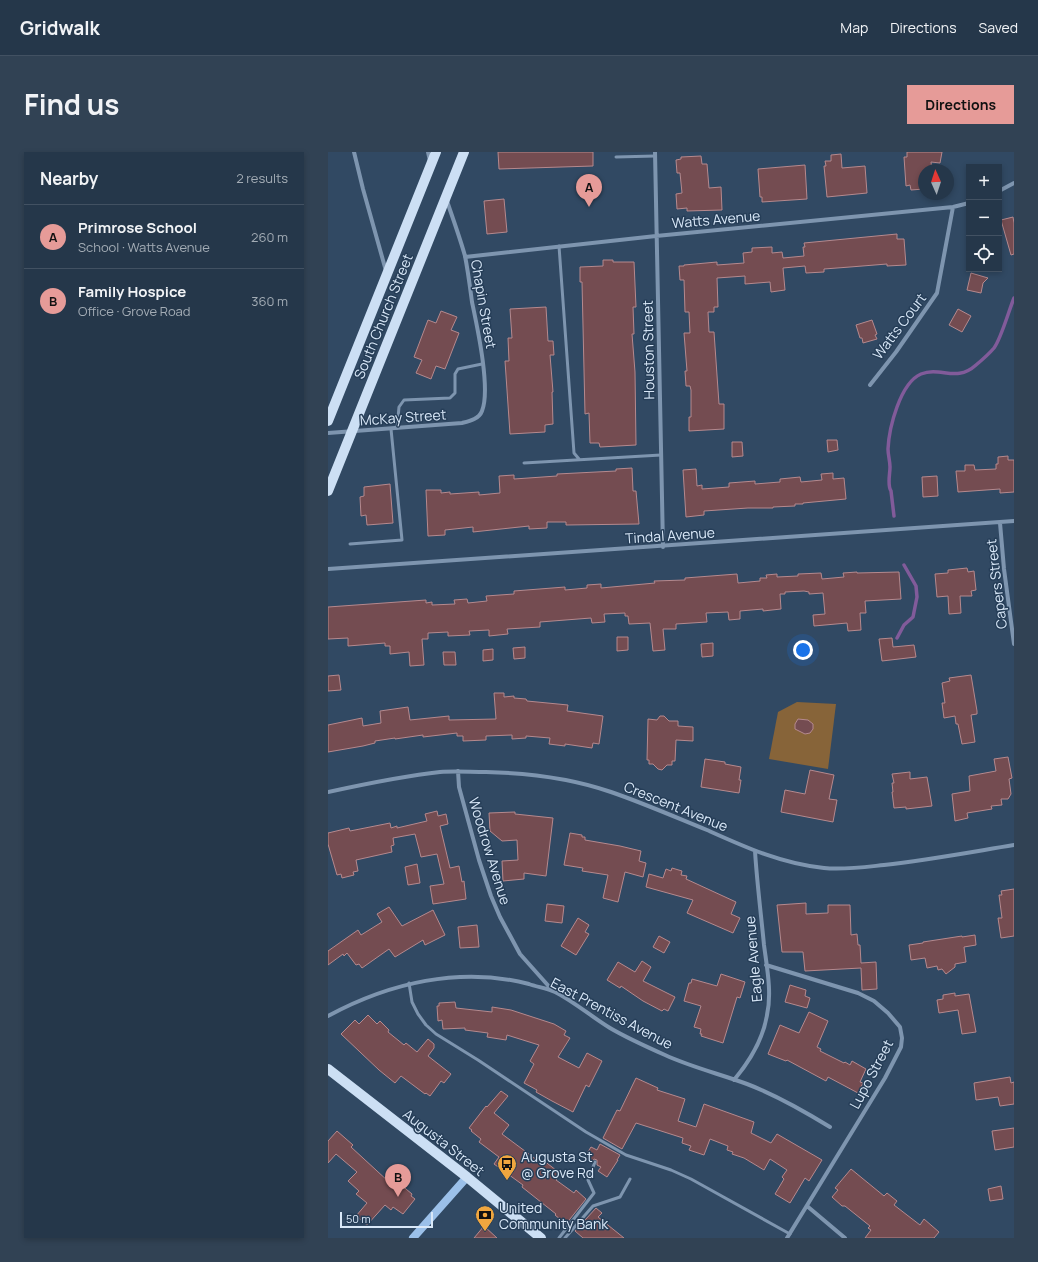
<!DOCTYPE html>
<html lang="en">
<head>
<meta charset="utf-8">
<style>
	:root { --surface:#25374a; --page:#314254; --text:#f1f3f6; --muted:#a3acb5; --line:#425162; --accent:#e69b98 }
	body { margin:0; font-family:Manrope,sans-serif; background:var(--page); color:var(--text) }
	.controls { position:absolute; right:12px; top:12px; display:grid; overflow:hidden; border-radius:0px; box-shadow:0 2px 6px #0003 }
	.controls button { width:36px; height:36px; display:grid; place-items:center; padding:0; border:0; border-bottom:1px solid var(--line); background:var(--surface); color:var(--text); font:20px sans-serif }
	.compass { position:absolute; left:590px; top:12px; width:36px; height:36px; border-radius:50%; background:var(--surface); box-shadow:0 2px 6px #0003; rotate:357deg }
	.scale { position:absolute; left:12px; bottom:10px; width:93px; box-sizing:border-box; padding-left:4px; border:2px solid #d9e8f8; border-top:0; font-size:11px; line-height:14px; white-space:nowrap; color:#d9e8f8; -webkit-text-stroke:3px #263e58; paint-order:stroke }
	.you { position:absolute; left:475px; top:498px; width:14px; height:14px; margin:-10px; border:3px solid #fff; border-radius:50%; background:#1a73e8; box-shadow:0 0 0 6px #1a73e833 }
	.badge { display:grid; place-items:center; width:26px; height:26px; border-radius:50%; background:var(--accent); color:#111; font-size:13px; font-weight:700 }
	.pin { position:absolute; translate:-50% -33px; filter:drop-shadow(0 1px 2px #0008) }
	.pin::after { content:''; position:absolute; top:21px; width:14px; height:12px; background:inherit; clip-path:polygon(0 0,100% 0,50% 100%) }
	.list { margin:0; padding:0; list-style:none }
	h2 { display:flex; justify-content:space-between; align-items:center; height:52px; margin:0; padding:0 16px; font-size:17px }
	h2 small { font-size:13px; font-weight:400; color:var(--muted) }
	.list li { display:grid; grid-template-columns:26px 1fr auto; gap:12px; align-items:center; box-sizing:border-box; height:64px; padding:0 16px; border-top:1px solid var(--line) }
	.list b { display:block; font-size:15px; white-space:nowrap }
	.list p { margin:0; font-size:13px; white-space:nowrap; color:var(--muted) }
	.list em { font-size:13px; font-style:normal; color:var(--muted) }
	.icon { flex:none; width:22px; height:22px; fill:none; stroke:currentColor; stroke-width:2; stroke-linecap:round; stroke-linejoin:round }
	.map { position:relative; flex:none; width:686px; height:1086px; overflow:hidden; border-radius:0px }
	header { display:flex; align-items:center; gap:24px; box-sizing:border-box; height:56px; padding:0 20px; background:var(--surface); border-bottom:1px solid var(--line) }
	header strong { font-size:19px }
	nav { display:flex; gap:22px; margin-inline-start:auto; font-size:14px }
	.intro { display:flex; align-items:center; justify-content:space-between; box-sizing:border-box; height:96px; padding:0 24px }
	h1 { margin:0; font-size:28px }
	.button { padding:10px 18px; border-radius:0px; background:var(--accent); color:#111; font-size:14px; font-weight:700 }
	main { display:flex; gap:24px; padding:0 24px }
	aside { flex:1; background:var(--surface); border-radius:0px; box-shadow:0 2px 6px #0003 }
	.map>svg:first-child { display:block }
	.green { fill:#876439 }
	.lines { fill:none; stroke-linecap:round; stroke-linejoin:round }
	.stream { stroke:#815b9a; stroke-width:3.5 }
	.building { fill:#744c51; stroke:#b5898e }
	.lane { stroke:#7e95af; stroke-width:3 }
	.street { stroke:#7e95af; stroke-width:4 }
	.secondary { stroke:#9bc0e9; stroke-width:8 }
	.primary { stroke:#ccdff4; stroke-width:10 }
	.labels { text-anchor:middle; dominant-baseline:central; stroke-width:3; stroke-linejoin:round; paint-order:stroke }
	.street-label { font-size:14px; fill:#d9e8f8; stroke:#263e58 }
	.poi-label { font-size:14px; fill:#d9e8f8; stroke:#263e58; text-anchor:start }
</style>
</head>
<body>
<header>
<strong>Gridwalk</strong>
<nav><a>Map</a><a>Directions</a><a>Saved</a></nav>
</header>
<div class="intro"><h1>Find us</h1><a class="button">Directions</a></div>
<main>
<aside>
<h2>Nearby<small>2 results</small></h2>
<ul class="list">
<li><span class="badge">A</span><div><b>Primrose School</b><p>School · Watts Avenue</p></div><em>260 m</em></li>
<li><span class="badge">B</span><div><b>Family Hospice</b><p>Office · Grove Road</p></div><em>360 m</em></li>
</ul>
</aside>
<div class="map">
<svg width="686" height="1086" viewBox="0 0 686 1086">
	<rect width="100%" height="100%" fill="#314963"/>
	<path class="green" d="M469 550 508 552 500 617 441 607 450 560Z"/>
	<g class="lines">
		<path class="stream" d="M566 364 563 339C559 333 562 323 562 315 562 309 560 303 560 297 561 276 572 231 593 222 613 214 628 231 648 213 654 208 661 202 666 196 673 187 681 158 686 146
			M569 486 576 473 585 465 589 445 588 434 576 413"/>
	</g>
	<path class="building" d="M170 0H265V14L171 17Z
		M579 0H614L612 11 603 10 604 18H596V37L583 38 582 33 578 34 576 5H579Z
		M513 2 514 16 537 14 539 41 499 45 496 14H498L497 9H503V3Z
		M373 4 374 12H379L381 36 393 35 394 58 359 59V56L349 57 348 42 354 41 352 21H349L348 8 353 7V5Z
		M477 13 479 47 434 50V45H432L430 17Z
		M176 47 179 80 159 82 156 49Z
		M685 65 686 71V102L683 103 673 68Z
		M569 82V87H576L578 113 559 114V112L522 115 496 117V120L478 121 477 114 455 116 457 138 443 140 442 130 417 132V124L389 126 390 155H386V160H380L381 180H386L391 252H396V277L361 279V265H363V238L362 234H358L357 219H359L356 181H362L361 160H357L356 128H352L351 114H356V113L389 110V113L416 111 415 101 424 100V96L444 95V101L454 100 455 106 476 104 475 95H477L476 91Z
		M275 108H285V110H306L308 155H305L306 182H304L307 220 308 293 272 295 271 291H262L261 261 257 262 254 130H252V115L275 114Z
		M643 121 660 126 655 131 653 141 639 138Z
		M218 155 220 189H225L226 203H222L225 240H224L225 272 217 273V280L182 282 177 209H181L180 186H184L182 157Z
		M630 157 643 164 634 180 621 173Z
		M113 159 129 165 123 178 131 181 117 217 108 214 103 227 88 221 94 208 86 205 100 168 108 171Z
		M544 168 549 182 547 183 549 187 535 191 534 186H532L528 173Z
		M499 288H509L510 298 500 300Z
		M404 290H414L415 304 404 305Z
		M680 304V308H686V340L672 341V337L630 340 628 319H637V313H646L647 318 668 317V312H670V305Z
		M304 316 305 339H308L311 372 238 373V370H219V376L201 377V374L145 380V375L117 378V383L100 384 98 338H113V341L122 340V342L151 340V343L172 341 171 324 186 323V327L229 324V322L288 319V317Z
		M368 317 369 334 374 333V337L401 335V331L427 329V332L452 330V327L472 325 473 330 494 328 493 322 505 321V327L516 326 518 347 475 351V352H467V354L445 355V356H420L376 359V363L358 365 355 318Z
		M609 324 610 344 595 345 594 325Z
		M62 332 65 371 39 373 38 363 33 364 32 345 36 344V335Z
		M639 416 640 420 646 419 648 438 643 439 644 444H632L633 461 621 462 620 444 609 445 607 422 620 421V418Z
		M529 420V421L571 420 573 447 537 449 538 461H532L533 478 520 479 519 471 486 474 485 463 497 462 495 441 481 442V440L476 439 457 440V442H452L453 457 435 459V457L412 459V467L401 468 400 460 378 461 379 470 348 472V477H335L337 498 325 499 322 471 301 472 300 464H297V461L276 462 277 470 264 471 263 466 212 470V475L179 477 180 482 161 484V478L141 479 142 483 120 484V480L100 481V487H94L96 513 82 514 81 500 62 502V494H57V491L20 494V486L0 487V455L98 448V451L104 450V453L127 452 126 448 139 447 140 451 159 449 158 444 186 442V439L237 435V438L259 436V433L273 432V436L327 431 326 429 357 428V426L409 422 410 431 432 429V426H439L438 423 449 422V425L470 424V422L493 421 494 427 516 425 515 421Z
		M289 485H300V498L289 499Z
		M564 486 565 495 586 493 588 505 554 509 551 487Z
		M385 491V504L374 505 373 492Z
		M197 495V506L186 507 185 496Z
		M165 497V508L155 509V498Z
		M115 500H127L128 513H116Z
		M11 523 13 538 0 539V524Z
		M643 523 649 559V562L643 563 647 590 634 592 630 572H628L627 564 616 566 614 551H617L614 531 622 529 621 526Z
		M166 541H176V545L186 544V546L198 547 199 549 240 553 239 559 275 564 271 592 265 591 264 596 237 592V594L221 592 222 586 198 584V586L184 587V583L158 584V588L135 589V584H129V581L95 585V583L67 587V586L47 589V591L35 594 0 600V573L34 566 35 574 53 571 52 559 80 555 82 568 121 564V568L168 567Z
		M332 564H336L341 569H350V574L365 575V589L348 588 347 609H344V613H339L334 618 330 617 325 612H321V608H319L320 567 329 568Z
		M470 567 480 568 485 572V577L482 581 477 582 467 577V572Z
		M680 605 684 626 681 627 683 642 680 647H673L674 653 663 654 664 657 639 661 640 666 627 669 624 642 642 639 641 624 668 619 666 607Z
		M377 607 397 610V612L413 615 411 628H413L411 641 373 635Z
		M482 618 506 623 501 647 509 648 505 670 453 660 457 638 477 642Z
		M582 620V627L599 625 604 654 578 657V655L566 656 564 640H565L564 631H566L564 622Z
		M109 659 110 664 118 662 120 672 112 674 122 716 131 714 134 730 136 729 138 747 105 752 102 734 116 732 109 702 93 705 87 682 65 686 66 693 63 694 64 700 28 708 30 719 25 720 26 723 14 726 13 722 9 723 0 692V681L21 676 22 679 62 671 63 676 69 674V676L99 669 97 662Z
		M187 660V662L225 666 218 724 196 721V727L175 729 174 709 190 708 189 688 174 689 162 679 161 661Z
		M242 681 254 683V685H257V688L292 694 313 699 311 709 318 711 315 725 297 720 290 750 275 746 280 723 254 719 255 716 236 713Z
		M89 712 92 731 80 733 77 715Z
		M344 716 354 719 353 723 359 724 358 727 408 750 403 762 412 766 405 781 359 761 365 748 318 735 321 722 335 726 338 717 343 719Z
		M686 737V784L673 786 670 766H674L671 743H674L673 739Z
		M478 751V762L500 761V753H522L523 783 529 782 530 793H532L533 811 548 810 549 837 534 838 533 816 477 819 475 800H454L449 753Z
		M219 752 236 754 234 771 217 769Z
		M61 755 74 774 105 758 117 783 97 793 95 788 67 805 61 797 34 816 31 812 28 813 19 801 16 804 15 802 0 813V799L30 778 33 783 54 770 49 762Z
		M250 766 261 773 257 780 261 782 248 803 233 794Z
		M149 773 151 795 132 796 130 775Z
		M647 783 648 793 636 795 638 810 627 812V815L618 822 614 817 610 818 609 814 599 816 597 806 583 808 581 793 595 791V790L634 784V785Z
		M331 784 342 790 336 801 325 795Z
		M314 809 323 815 315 829 347 845 340 859 336 857 334 859 315 849 293 834 292 836 279 828 290 810 307 820Z
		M393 822 417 830 412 846 409 845 395 891 373 884 374 882H372L373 877 366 875 373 854 356 849 361 831H363L364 827 389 834Z
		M462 833 478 838 477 844 482 846 479 856 457 850Z
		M627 841V844L641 842 648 880 634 882 630 858 611 861 609 848 615 847V843Z
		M127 850 128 856 164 860V855L183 858 226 872 238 879 236 883 242 886 230 905 251 916 259 901 274 909 261 935 258 933 245 960 224 949 208 940 209 938 196 931 206 912 202 909 211 893 179 883 178 888 159 885 160 881 137 878V876L115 877 114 868 110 869 109 854H111V851Z
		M481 860 500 869 489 895 493 897 492 899 516 911 517 910 522 913 524 909 538 917 532 930 535 931 530 941 500 925 498 929 459 908 458 909 440 902 452 873 471 881Z
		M40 863 49 872 52 869 61 878 60 880 76 893 78 891 89 900 100 887 106 892V896L100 904 123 922 116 931 113 929 102 944 98 941 97 942 73 924 67 931 51 918 13 882 27 868 31 872Z
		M682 925 683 931 686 930V952L672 954 670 945 648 948 646 931Z
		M308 926 330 936 329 938 357 947 350 969 368 975 376 952 426 970 423 981 443 991 449 982 494 1008 481 1029 477 1026 462 1051 447 1042 456 1027 454 1025 459 1018 442 1007 436 1018 416 1006 404 1002 405 1000 399 998 400 994 382 987 376 1003 361 998 363 994 354 991 355 986 308 971 294 997 275 986 289 958 292 959Z
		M173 939 180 944 166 961 181 973 174 982 213 1011 215 1008 233 1022 228 1028 246 1041 248 1038 258 1047 238 1072 227 1063 228 1062 194 1035 195 1033 166 1012 171 1005 151 990 153 987 143 979 144 978 141 976 158 954 159 955Z
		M686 976V995L667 998 664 979Z
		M9 979 25 993 23 995 61 1030 62 1028 67 1032 68 1030 71 1033 72 1032 84 1042 83 1044 87 1047 75 1062 65 1055 63 1058 57 1053 39 1073 28 1064 39 1051 28 1042 31 1039 20 1029 29 1020 8 1002 0 1011V989Z
		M272 992 292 1003 289 1008H290L279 1025 270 1019 273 1015 269 1013V1008L266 1007 264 1010 256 1006 263 995 269 998Z
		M523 1017 556 1044 559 1041 569 1049 566 1053 592 1073 596 1067 611 1080 606 1086H537L543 1078 540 1076 542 1074 517 1054H514L504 1045 510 1038 507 1036Z
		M673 1034 675 1047 662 1049 660 1037Z
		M268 1056 274 1061 270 1065 296 1086H255L247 1079Z
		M156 1074 169 1086H146Z"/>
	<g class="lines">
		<path class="lane" d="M288 5 327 4
			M231 94 246 301 251 307
			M69 276 71 255 76 248 122 246 127 241V222L130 217 154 212
			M196 311 333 303
			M22 392 74 388 63 277
			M81 831 84 850 90 862 98 873 108 882 150 908 258 980 298 1003 343 1018 363 1027 462 1082
			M231 1086 266 1041 260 1028 267 1010
			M237 1086 265 1054 292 1045 302 1027"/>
		<path class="street" d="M26 0 35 37 58 119
			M100 0 102 9
			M327 0 335 395
			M671 39 686 31
			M137 105 328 84 625 55 641 51
			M542 233 568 200 609 141 625 55
			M0 281 134 271C142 269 151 267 154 259 163 237 149 174 144 150 142 135 140 119 137 104 132 86 125 67 119 49
			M672 371 676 417 686 492
			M0 417 686 369
			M130 619 131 635 151 708 163 744 172 765 192 802 225 839
			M0 640C37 632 74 624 112 620 127 619 142 620 158 620 200 621 243 626 283 640 315 651 347 665 379 678 417 695 454 712 496 716 516 718 537 715 556 713 600 708 643 700 686 693
			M438 813 530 841 546 849 560 861 572 875 574 886 573 895 557 926 459 1086
			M0 864C61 831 132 814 201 832 209 835 219 836 227 840 245 849 264 865 282 876 299 886 319 895 337 903 363 915 392 922 419 932 448 943 476 959 502 975
			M406 928C421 910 435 888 439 863 444 841 439 816 436 793 433 762 429 731 427 699
			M479 1054 517 1086"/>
		<path class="secondary" d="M85 1086 139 1025"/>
		<path class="primary" d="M0 269 108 0
			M0 339 136 0
			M0 917 139 1025 213 1086"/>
	</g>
	<defs>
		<g id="bus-pin" transform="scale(1)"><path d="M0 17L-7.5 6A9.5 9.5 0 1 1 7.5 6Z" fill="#f0a63f" stroke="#263e58"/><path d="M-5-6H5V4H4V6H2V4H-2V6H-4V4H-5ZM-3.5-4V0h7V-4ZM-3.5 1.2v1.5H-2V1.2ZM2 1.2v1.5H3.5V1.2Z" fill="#111"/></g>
		<g id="bank-pin" transform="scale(1)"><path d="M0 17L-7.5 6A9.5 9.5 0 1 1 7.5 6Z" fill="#f0a63f" stroke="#263e58"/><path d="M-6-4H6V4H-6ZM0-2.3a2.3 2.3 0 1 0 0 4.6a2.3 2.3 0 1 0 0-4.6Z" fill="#111"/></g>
	</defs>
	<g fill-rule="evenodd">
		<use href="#bus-pin" x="179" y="1012"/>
		<use href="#bank-pin" x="157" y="1063"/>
	</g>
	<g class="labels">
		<g class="street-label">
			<text transform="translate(388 67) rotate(-5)">Watts Avenue</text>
			<text transform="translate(156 152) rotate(80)">Chapin Street</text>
			<text transform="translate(55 164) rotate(-68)">South Church Street</text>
			<text transform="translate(571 174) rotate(-53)">Watts Court</text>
			<text transform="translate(320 198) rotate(-91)">Houston Street</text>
			<text transform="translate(75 265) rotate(-4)">McKay Street</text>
			<text transform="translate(342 383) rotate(-4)">Tindal Avenue</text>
			<text transform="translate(668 432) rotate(-97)">Capers Street</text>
			<text transform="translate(348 654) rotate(22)">Crescent Avenue</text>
			<text transform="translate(162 699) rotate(73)">Woodrow Avenue</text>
			<text transform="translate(425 807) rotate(-95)">Eagle Avenue</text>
			<text transform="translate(284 861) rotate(28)">East Prentiss Avenue</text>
			<text transform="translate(543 922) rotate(-62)">Lupo Street</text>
			<text transform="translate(116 990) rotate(38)">Augusta Street</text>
		</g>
		<g class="poi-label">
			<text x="193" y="1004">Augusta St<tspan x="193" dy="16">@ Grove Rd</tspan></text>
			<text x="171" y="1055">United<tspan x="171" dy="16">Community Bank</tspan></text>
		</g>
	</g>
</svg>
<div class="controls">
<button>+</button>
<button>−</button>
<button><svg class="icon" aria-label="locate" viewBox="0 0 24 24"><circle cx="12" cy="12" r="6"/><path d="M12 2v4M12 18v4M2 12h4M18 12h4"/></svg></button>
</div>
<svg class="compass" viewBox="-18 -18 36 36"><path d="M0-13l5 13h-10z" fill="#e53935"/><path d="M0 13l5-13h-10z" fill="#a3acb5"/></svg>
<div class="scale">50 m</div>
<div class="you"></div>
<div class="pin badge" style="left:261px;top:55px">A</div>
<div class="pin badge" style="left:70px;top:1045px">B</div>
</div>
</main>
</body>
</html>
